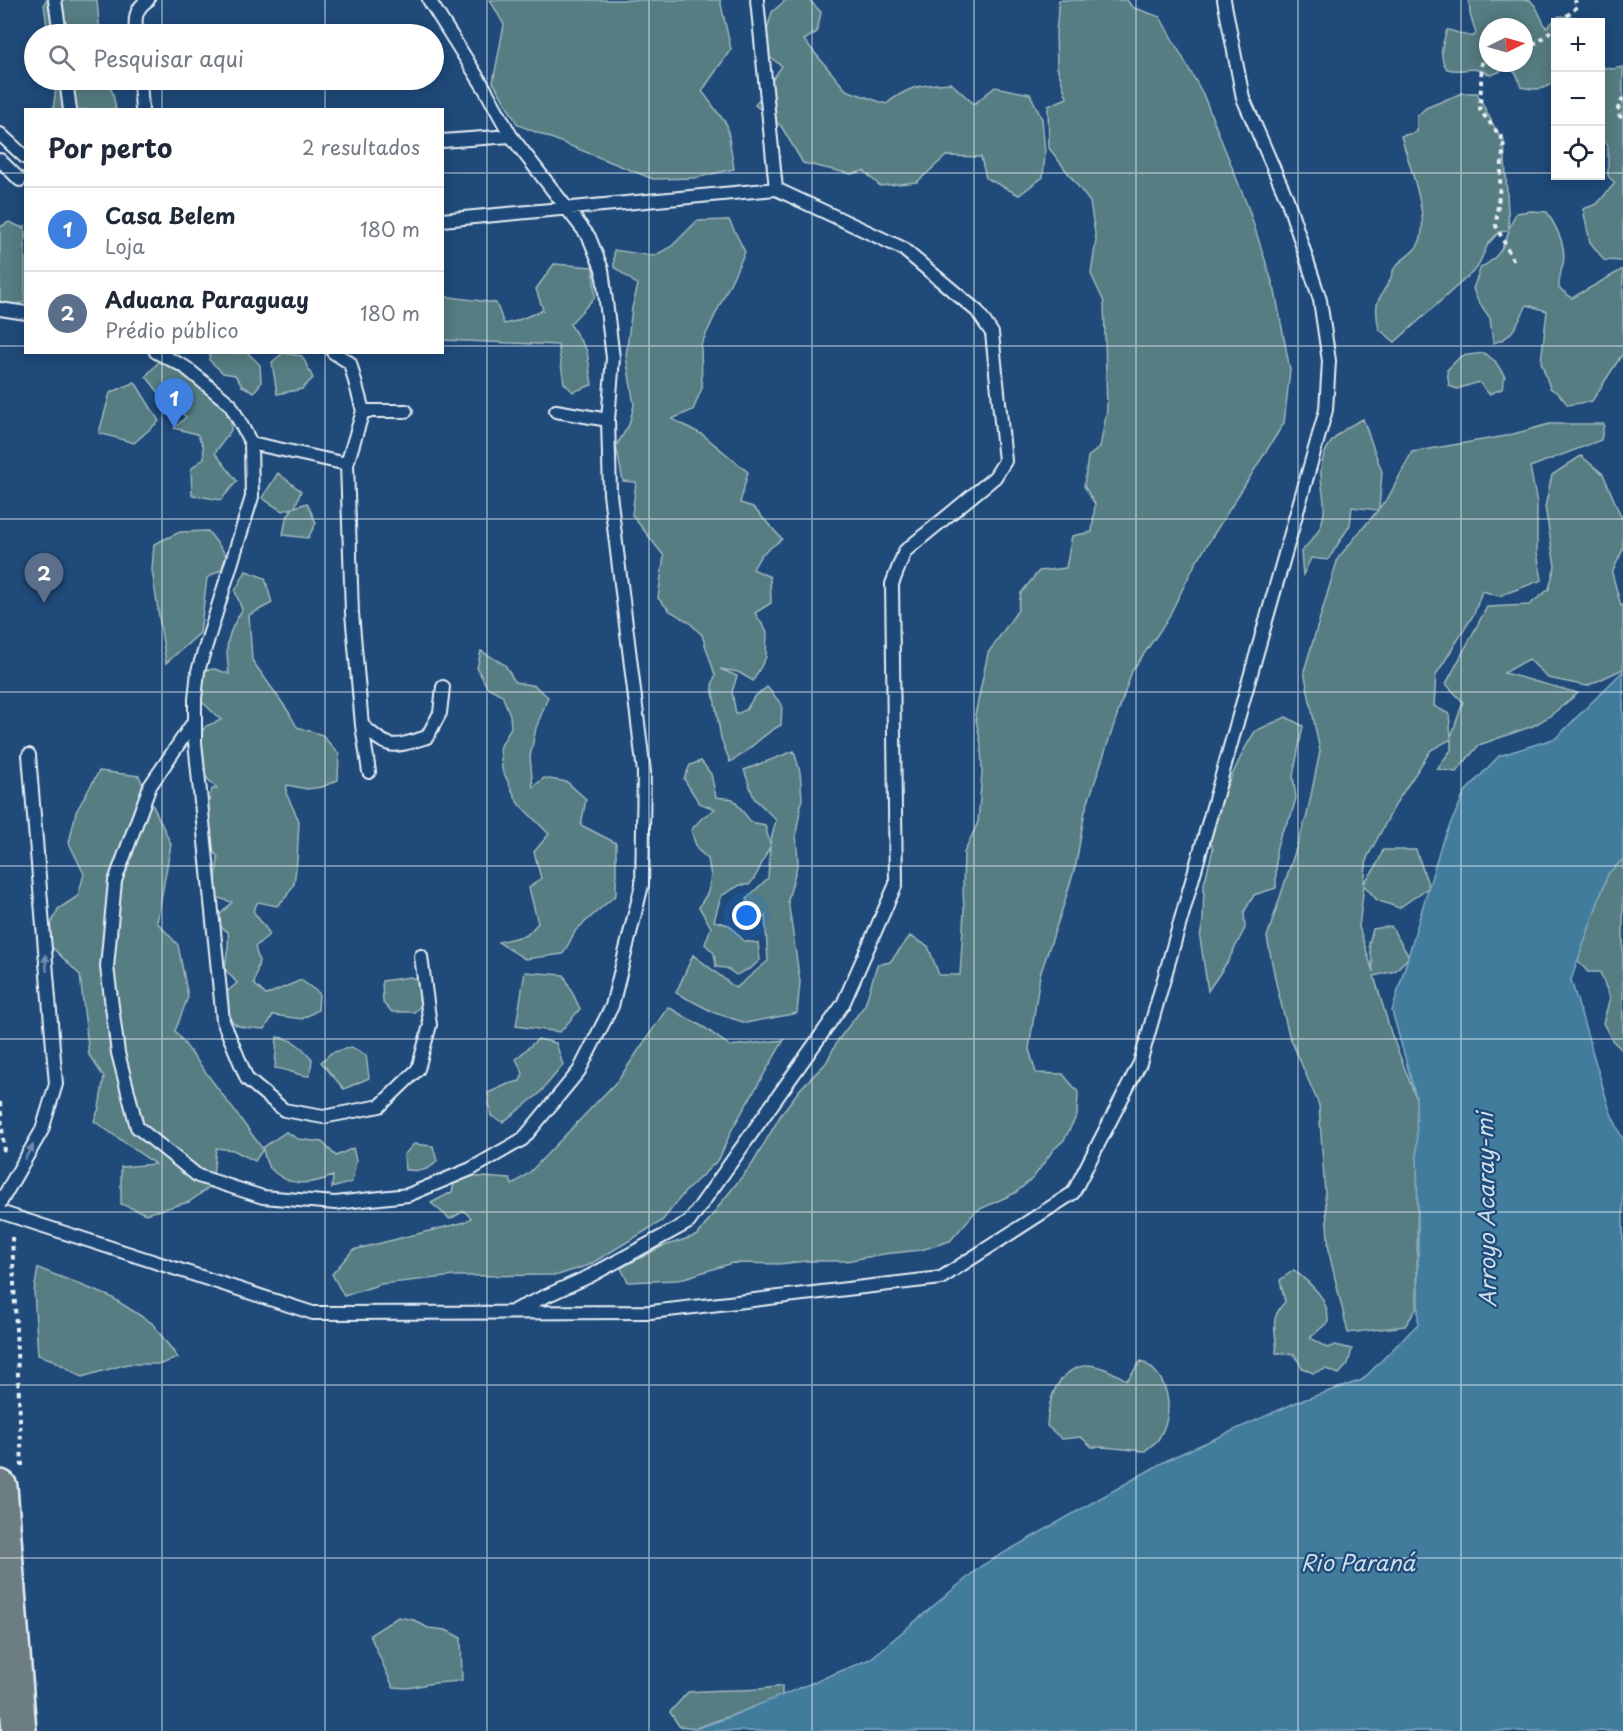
<!DOCTYPE html>
<html lang="pt">
<head>
<meta charset="utf-8">
<style>
	:root { --surface:#fff; --page:#f2f2f3; --text:#1f2937; --muted:#747a83; --line:#e0e1e3; --accent:#db2777 }
	body { margin:0; font-family:"Playpen Sans",sans-serif; background:var(--page); color:var(--text) }
	.controls { position:absolute; right:18px; top:18px; display:grid; overflow:hidden; border-radius:0px; box-shadow:0 3px 15px #0003 }
	.controls button { width:54px; height:54px; display:grid; place-items:center; padding:0; border:0; border-bottom:2px solid var(--line); background:var(--surface); color:var(--text); font:30px sans-serif }
	.compass { position:absolute; left:1479px; top:18px; width:54px; height:54px; border-radius:50%; background:var(--surface); box-shadow:0 3px 15px #0003; rotate:85deg }
	.you { position:absolute; left:747px; top:916px; width:21px; height:21px; margin:-15px; border:4px solid #fff; border-radius:50%; background:#1a73e8; box-shadow:0 0 0 9px #1a73e833 }
	.badge { display:grid; place-items:center; width:39px; height:39px; border-radius:50%; background:var(--accent); color:#fff; font-size:20px; font-weight:700 }
	.pin { position:absolute; translate:-50% -50px; filter:drop-shadow(0 2px 3px #0008) }
	.pin::after { content:''; position:absolute; top:32px; width:21px; height:18px; background:inherit; clip-path:polygon(0 0,100% 0,50% 100%) }
	.list { margin:0; padding:0; list-style:none }
	h2 { display:flex; justify-content:space-between; align-items:center; height:78px; margin:0; padding:0 24px; font-size:26px }
	h2 small { font-size:20px; font-weight:400; color:var(--muted) }
	.list li { display:grid; grid-template-columns:39px 1fr auto; gap:18px; align-items:center; box-sizing:border-box; height:84px; padding:0 24px; border-top:2px solid var(--line) }
	.list b { display:block; font-size:22px; white-space:nowrap }
	.list p { margin:0; font-size:20px; white-space:nowrap; color:var(--muted) }
	.list em { font-size:20px; font-style:normal; color:var(--muted) }
	.icon { flex:none; width:33px; height:33px; fill:none; stroke:currentColor; stroke-width:2; stroke-linecap:round; stroke-linejoin:round }
	.map { position:relative; flex:none; width:1623px; height:1731px; overflow:hidden }
	.search { position:absolute; background:var(--surface); box-shadow:0 3px 15px #0003; left:24px; top:24px; width:420px; height:66px; display:flex; align-items:center; gap:15px; box-sizing:border-box; padding:0 21px; border-radius:33px; color:var(--muted); font-size:22px }
	.panel { position:absolute; background:var(--surface); box-shadow:0 3px 15px #0003; left:24px; top:108px; width:420px; height:246px; border-radius:0px }
	.map>svg:first-child { display:block }
	.green { fill:#577d82; stroke:#a0b7bd; stroke-width:1.5; fill-rule:evenodd }
	.water { fill:#427b9d; stroke:#84aac1; stroke-width:1.5 }
	.lines { fill:none; stroke-linecap:round; stroke-linejoin:round }
	.lane-casing { stroke:#e8f1f8; stroke-width:16 }
	.highway-casing { stroke:#e8f1f8; stroke-width:38 }
	.path { stroke:#e8f1f8; stroke-width:4; stroke-dasharray:4.5 4.5; stroke-linecap:butt }
	.lane { stroke:#1f4a7a; stroke-width:12 }
	.highway { stroke:#6d7d84; stroke-width:33 }
	.oneway { fill:#6f8dac }
	.grid { fill:none; stroke:#e8f1f8; stroke-width:1.5; stroke-opacity:0.55 }
	.labels { text-anchor:middle; dominant-baseline:central; stroke-width:4.5; stroke-linejoin:round; paint-order:stroke }
	.water-label { font-size:22px; font-style:italic; fill:#cfdfea; stroke:#1f4a7a }
</style>
</head>
<body>
<div class="map">
<svg width="1623" height="1731" viewBox="0 0 1623 1731">
	<rect width="100%" height="100%" fill="#1f4a7a"/>
	<filter id="ink" filterUnits="userSpaceOnUse"><feTurbulence type="fractalNoise" baseFrequency=".0167" numOctaves="2"/><feDisplacementMap in="SourceGraphic" scale="12" xChannelSelector="R" yChannelSelector="G"/><feConvolveMatrix kernelMatrix="1 2 1 2 8 2 1 2 1" color-interpolation-filters="sRGB"/></filter>
	<g filter="url(#ink)">
		<path class="green" d="M46 0H97L100 34H48L44 4Z
			M490 0H720L731 49 702 91 727 125 734 169 695 178 653 179 518 125 493 82 504 25Z
			M786 0H809L821 12 817 32 804 40 846 90 886 104C910 85 921 85 951 83L974 104 995 87 1030 94 1042 119 1045 154 1043 177 1019 195 986 178 981 157 946 156 917 182 880 186 864 171 851 174 803 163 781 126 755 105 782 66 761 51 772 12Z
			M1059 0H1127L1132 7 1160 17 1203 94 1249 210 1275 291 1290 370 1284 423 1195 564 1166 622 1132 671 1085 811 1076 864 1063 907 1040 975 1029 1049 1036 1073 1063 1074 1078 1092 1077 1115 1064 1140 1053 1150 1033 1178 1015 1193 976 1211 950 1241 921 1250 884 1254 846 1261H806L779 1264 732 1263 678 1280 628 1282 621 1268 661 1247 698 1235 721 1203 753 1163 782 1113 801 1088 826 1063 838 1040 865 1005 877 965 890 962 910 936 928 946 939 975H960L964 911 963 888 964 853 978 822 982 773 981 744 975 715 988 653 1018 610 1021 593 1039 571 1066 568 1072 536 1092 532 1095 504 1084 486 1088 457 1100 447 1107 410 1104 302 1091 274 1096 240 1090 202 1049 148 1048 106 1067 98 1057 67 1056 33Z
			M1469 0H1530L1536 7 1546 28 1559 16 1592 19 1594 22H1556L1555 80C1547 91 1533 90 1521 87L1517 75 1507 65 1499 72 1491 75C1469 63 1465 74 1447 69 1438 56 1442 45 1447 30 1457 31 1464 37 1474 36L1476 33 1470 14ZM1488 27H1524V63H1488Z
			M1601 67 1613 69 1623 67V261L1604 260 1590 242 1583 209 1597 204 1615 183 1608 176V146L1601 137Z
			M57 80H107L113 94 116 109 53 110Z
			M1462 93H1477L1496 130 1504 141 1509 229 1516 213 1531 211 1547 212C1556 227 1567 246 1563 264 1561 273 1558 278 1559 288L1572 298 1623 269V353L1592 401 1568 405 1559 394 1550 388 1541 362 1547 311 1527 305C1518 322 1513 339 1493 343L1490 318 1478 301 1473 289 1481 267C1497 260 1504 247 1509 231L1499 232 1488 244 1477 268 1395 342 1379 329C1374 305 1376 302 1389 282 1392 277 1392 270 1396 266 1402 258 1415 253 1419 243 1431 218 1408 162 1401 136L1417 132V116L1426 108Z
			M729 220 745 252 701 345 702 388 693 410 672 419 703 435 748 472 740 503 753 507 782 539 761 555 753 569 770 577 771 603 755 613 767 632 766 657 753 681 738 672 720 669 737 676 732 692 736 714 746 710 754 697 767 687 782 705 781 725C760 735 750 752 730 762L721 738 712 686 715 675 702 635 689 622 670 611 658 598 664 556 632 515 636 482 623 481 616 446 629 425 634 405 626 356 632 308 638 285 614 267V250L654 256 672 246 697 221Z
			M9 222 23 228 25 226V302L8 306 0 302V227Z
			M554 264 593 267 595 297 570 324 587 351 592 385 573 392 564 383 558 345 443 340V296L496 303 504 324 516 321 543 310 536 289Z
			M210 353H248L260 365 261 383 254 392 242 386 235 375 223 373 209 360Z
			M283 353 302 356 313 378 302 389 277 394 272 362Z
			M1484 353 1495 361 1505 377 1502 389 1489 394 1479 382 1457 389 1449 386 1447 370 1461 356Z
			M164 356 230 404 231 430 215 453 237 481 221 500 192 495 191 469 204 458 203 445 197 434 174 428 186 417 163 398 146 376Z
			M135 382 159 421 134 443 99 433 110 393Z
			M1363 419 1382 472 1379 508 1388 498 1412 452 1506 436 1549 424H1604L1601 440 1530 467 1537 503V553L1542 580 1499 596 1482 591 1474 614 1436 675 1434 706 1449 714 1451 737 1463 702 1446 684 1487 607 1529 605 1549 589 1555 566 1545 507 1552 475 1581 456 1603 474 1623 521V549L1612 573 1621 606 1623 605V669L1587 686 1548 678 1529 659 1504 673 1578 693 1550 716 1533 726 1479 745 1456 772 1437 769 1451 750V739L1431 750 1398 800 1367 858 1364 883 1376 867 1383 850H1416L1429 887 1399 908 1377 900 1364 885 1359 927 1373 972 1372 959 1369 944 1373 929 1391 926 1409 957 1395 971 1374 976 1391 1033 1418 1103 1417 1308 1405 1326 1348 1333 1329 1253 1319 1105 1289 1035 1276 983 1267 937 1307 815 1320 751 1304 671 1338 558 1378 510 1352 507 1350 525 1328 560 1311 558 1303 575 1301 552C1309 543 1319 533 1322 522 1328 504 1320 488 1321 470 1322 444 1341 429 1363 419Z
			M278 473 301 491 295 507 307 503 316 523 308 538 283 535 286 519 293 508 282 511 262 498Z
			M208 531 232 563 207 578 200 633 166 663 152 570 154 544 180 532Z
			M246 571 265 578 272 603 249 615 252 660 288 711 297 727 322 735 339 754 338 780 322 787 307 789 287 785 286 793 299 821 297 860 294 884 286 897 277 906 258 902 253 911 270 934 255 947 259 961 254 984 266 995 301 980 319 993 318 1010 302 1019 273 1015 265 1029C232 1027 233 1028 220 998L237 983 225 969C226 955 230 945 228 932L213 922 232 902 215 897 218 857 212 849 203 827 212 789H217L205 776 195 742 206 726 221 720 198 698V671L215 669 229 674C225 644 226 636 242 610L235 591Z
			M481 651 505 665 515 682 535 686 548 697 536 728 530 757 533 787 544 778 567 782 586 799 581 825 616 843V895L576 930 563 954 525 959 498 942 527 935 538 923 529 888 541 878 534 852 549 834 518 803 502 769 500 748 511 727 510 715 502 695 487 687 477 668Z
			M1286 717 1303 726 1293 776 1296 798 1291 816 1281 833 1276 850V888L1254 895 1244 912 1245 928 1228 961 1208 991 1200 938 1203 920 1204 884 1213 849 1207 829 1218 811 1225 790 1244 750 1255 731Z
			M794 751 800 772 802 799 796 834 798 862 788 900 800 982 797 1013 746 1023 715 1013 676 993 693 955 736 988 768 961 765 916 749 929 747 898 768 878 770 847C762 859 760 874 749 885H740L721 896 714 921 729 925 744 941 758 943 760 960 751 968 736 975 726 968 716 967 714 953 705 944 711 927 699 907 708 892 711 876 708 859 697 849 691 830 703 817 715 809 699 803 684 779 690 765 701 761 711 774 716 797 733 799 751 822 765 825 770 844 776 820 754 798 744 770Z
			M99 771 139 776 171 844 157 922 178 945 188 997 175 1031 262 1148 286 1132 298 1139 322 1142 336 1156 353 1148 356 1160 352 1182 332 1188 333 1176C310 1185 288 1188 269 1167 266 1163 264 1154 263 1149L255 1161 233 1150 216 1148 212 1185 189 1202 146 1214 121 1204V1167L155 1164 94 1121 99 1108 104 1077 89 1055 80 975 44 939 58 909 78 896 84 874 69 843 76 812Z
			M1623 808V1051L1612 1040 1603 1023 1610 998 1600 972H1588L1572 955Z
			M525 972 564 975 580 1009 560 1032 516 1026Z
			M410 977 425 982 427 1001 414 1012H392L383 1003 382 981Z
			M668 1007 705 1028 730 1046 784 1040 732 1129 719 1159 684 1193 662 1221 589 1265 558 1275 455 1276 381 1284 344 1296 332 1274 353 1250 465 1222 471 1218 464 1211 450 1219 431 1203 452 1192 456 1175 510 1179 512 1185 531 1171 619 1079Z
			M277 1037C294 1039 302 1047 312 1059L310 1076C297 1076 288 1069 275 1068Z
			M538 1039 556 1043 563 1065 539 1094 503 1122 491 1116 488 1093 508 1084 520 1081 523 1073 516 1059Z
			M351 1047 366 1055 369 1078 344 1089 321 1062 331 1053Z
			M414 1144 433 1146 437 1161C428 1172 418 1171 405 1170L404 1155Z
			M38 1268 111 1297 152 1323 178 1358 161 1364H127L82 1377 53 1360 38 1355 34 1291Z
			M1294 1270C1311 1284 1329 1298 1328 1322L1310 1338 1327 1348 1335 1345 1352 1349 1348 1364 1339 1374 1326 1369 1313 1373 1302 1368 1294 1354 1276 1353C1278 1330 1267 1321 1285 1302L1280 1280Z
			M1141 1361C1170 1376 1175 1411 1159 1438 1156 1443 1149 1447 1145 1451 1127 1450 1110 1446 1092 1447L1081 1437 1062 1439 1047 1426C1048 1402 1054 1377 1078 1367 1081 1367 1085 1365 1087 1365 1101 1365 1115 1374 1127 1380Z
			M398 1617 414 1620 428 1628 446 1630 461 1638 462 1680C450 1683 439 1682 428 1684 413 1687 409 1689 393 1687L370 1635Z
			M782 1686V1705L747 1710 696 1728 679 1726 670 1712 688 1692C719 1689 751 1692 782 1686Z"/>
		<path class="water" d="M1623 671V859L1608 874 1571 980 1610 1111 1623 1140V1731H689L724 1719 870 1659 981 1566 1169 1459 1297 1402 1362 1380 1418 1324V1216L1416 1097 1392 1011 1441 845 1465 792 1499 756 1556 738Z"/>
		<g class="lines">
			<g class="lane-casing">
				<path id="lane" d="M55 0 60 34
					M136 34C135 20 134 9 148 0
					M66 80 70 110
					M140 80 142 110
					M0 134 26 158
					M442 141 511 136
					M0 160 20 180
					M442 220 776 189
					M0 309 26 313
					M156 352 185 367 230 404 251 443 252 497 198 671 195 699V742L223 1021 247 1079 284 1110 323 1117 380 1106 418 1069 430 1025 421 956
					M333 352 350 363 363 411 347 464 352 613 362 725 369 772
					M363 411H406
					M556 411 608 420
					M251 443 347 464
					M195 720 150 786 115 881 107 967 118 1053 137 1127 198 1176 263 1197 335 1203 408 1195 471 1169 523 1139 579 1071 612 1006 642 885 644 772 610 494 608 420 613 358 602 269 589 237 511 136 485 89 429 0
					M362 725C390 750 392 748 427 737L440 713 443 687
					M0 1203 42 1130 56 1084 29 755
					M0 1212 313 1313 651 1312 941 1278 1073 1193 1140 1063 1326 410 1329 361 1320 300 1287 199 1243 98 1224 0
					M515 1310 590 1276 689 1222 843 1004 896 884 892 584 905 551 995 477 1005 461 992 333 977 311 902 248 776 189 757 0"/>
			</g>
			<g class="highway-casing">
				<path id="highway" d="M0 1487 19 1731"/>
			</g>
			<path class="path" d="M1560 22 1577 7 1575 0
				M1524 46 1539 42 1556 26
				M1488 57 1482 59 1480 110 1504 141 1496 226 1515 264
				M1623 98 1617 111 1623 121
				M0 1102 4 1152
				M12 1237 22 1466"/>
			<use href="#lane" class="lane"/>
			<use href="#highway" class="highway"/>
		</g>
		<defs><path id="oneway-solid" d="M-6-.8H1V-3.2L6.5 0L1 3.2V.8H-6Z" transform="scale(1.5)"/></defs>
		<g class="oneway">
			<use href="#oneway-solid" transform="translate(46 963) rotate(-95)"/>
			<use href="#oneway-solid" transform="translate(29 1152) rotate(-59)"/>
		</g>
	</g>
	<path class="grid" d="M162 0V34M325 0V34M487 0V1731M649 0V1731M812 0V1731M974 0V1731M1136 0V1731M1298 0V1731M1461 0V1731M162 80V110M325 80V110M0 173H26M442 173H1556M1600 173H1623M0 346H26M442 346H1623M162 352V1731M325 352V1731M0 519H1623M0 692H1623M0 866H1623M0 1039H1623M0 1212H1623M0 1385H1623M0 1558H1623"/>
	<g class="labels">
		<g class="water-label">
			<text transform="translate(1485 1210) rotate(-91)">Arroyo Acaray-mi</text>
			<text x="1358" y="1561">Rio Paraná</text>
		</g>
	</g>
</svg>
<div class="controls">
<button>+</button>
<button>−</button>
<button><svg class="icon" aria-label="locate" viewBox="0 0 24 24"><circle cx="12" cy="12" r="6"/><path d="M12 2v4M12 18v4M2 12h4M18 12h4"/></svg></button>
</div>
<svg class="compass" viewBox="-18 -18 36 36"><path d="M0-13l5 13h-10z" fill="#e53935"/><path d="M0 13l5-13h-10z" fill="#747a83"/></svg>
<div class="you"></div>
<div class="pin badge" style="left:174px;top:428px;background:#3f7fe0">1</div>
<div class="pin badge" style="left:44px;top:603px;background:#5c6f8a">2</div>
<div class="search"><svg class="icon" aria-label="search" viewBox="0 0 24 24"><circle cx="10" cy="10" r="6"/><path d="M15 15l6 6"/></svg>Pesquisar aqui</div>
<section class="panel">
<h2>Por perto<small>2 resultados</small></h2>
<ul class="list">
<li><span class="badge" style="background:#3f7fe0">1</span><div><b>Casa Belem</b><p>Loja</p></div><em>180 m</em></li>
<li><span class="badge" style="background:#5c6f8a">2</span><div><b>Aduana Paraguay</b><p>Prédio público</p></div><em>180 m</em></li>
</ul>
</section>
</div>
</body>
</html>
